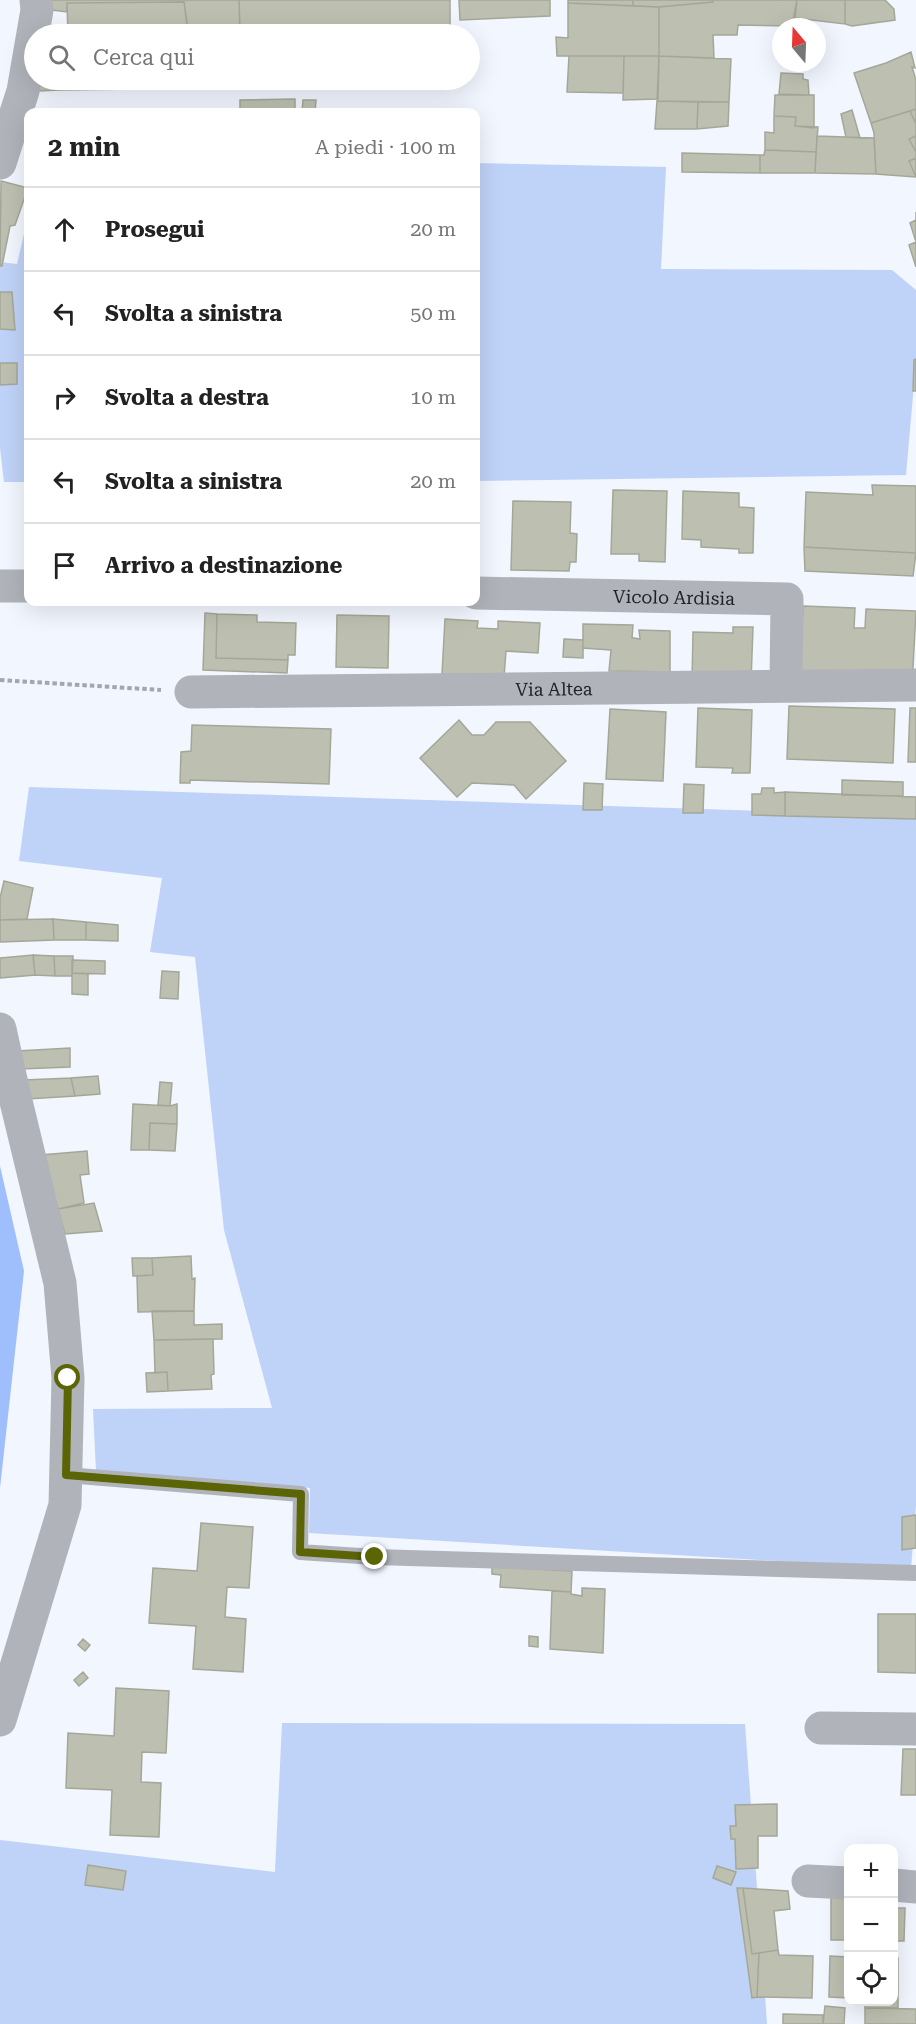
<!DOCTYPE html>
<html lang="it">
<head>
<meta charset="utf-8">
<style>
	:root { --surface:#fff; --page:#f2f2f2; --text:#222; --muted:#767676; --line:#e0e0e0 }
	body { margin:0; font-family:"Roboto Serif",serif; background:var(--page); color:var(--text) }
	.controls { position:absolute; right:18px; bottom:18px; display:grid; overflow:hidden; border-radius:12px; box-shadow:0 6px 24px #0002 }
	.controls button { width:54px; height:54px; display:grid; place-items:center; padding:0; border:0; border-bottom:2px solid var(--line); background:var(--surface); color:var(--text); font:30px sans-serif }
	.compass { position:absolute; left:772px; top:18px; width:54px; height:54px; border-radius:50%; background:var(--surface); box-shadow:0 6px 24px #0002; rotate:341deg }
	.stop { position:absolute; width:18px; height:18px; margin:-14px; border:4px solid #5b6506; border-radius:50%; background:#fff }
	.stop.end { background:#5b6506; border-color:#fff; box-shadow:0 2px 6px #0008 }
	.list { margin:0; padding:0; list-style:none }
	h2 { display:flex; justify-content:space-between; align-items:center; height:78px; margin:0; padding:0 24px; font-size:26px }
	h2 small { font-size:20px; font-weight:400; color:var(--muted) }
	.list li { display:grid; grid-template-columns:39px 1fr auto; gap:18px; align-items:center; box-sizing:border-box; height:84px; padding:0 24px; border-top:2px solid var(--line) }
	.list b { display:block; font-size:22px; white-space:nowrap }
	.list em { font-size:20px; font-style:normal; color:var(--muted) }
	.icon { flex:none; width:33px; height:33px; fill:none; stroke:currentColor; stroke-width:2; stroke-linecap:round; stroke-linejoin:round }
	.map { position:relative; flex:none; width:916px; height:2024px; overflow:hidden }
	.search { position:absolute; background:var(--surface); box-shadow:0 6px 24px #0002; left:24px; top:24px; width:456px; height:66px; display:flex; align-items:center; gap:15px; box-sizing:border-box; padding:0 21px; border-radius:33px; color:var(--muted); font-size:22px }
	.panel { position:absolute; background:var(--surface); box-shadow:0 6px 24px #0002; left:24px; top:108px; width:456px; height:498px; border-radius:12px }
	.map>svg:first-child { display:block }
	.green { fill:#bfd2f7 }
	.water { fill:#9ebefc }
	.building { fill:#bdc0b0; stroke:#a4a798; stroke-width:1.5 }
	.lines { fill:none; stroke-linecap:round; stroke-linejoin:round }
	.path { stroke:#a2a7ae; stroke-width:4; stroke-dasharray:4.5 3; stroke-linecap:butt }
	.service { stroke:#b0b4ba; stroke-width:16 }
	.minor { stroke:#b0b4ba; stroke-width:33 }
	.route { stroke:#5b6506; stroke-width:8 }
	.labels { text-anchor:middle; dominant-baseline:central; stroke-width:4.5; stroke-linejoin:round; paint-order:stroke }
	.street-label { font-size:18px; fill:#1d2026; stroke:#fff }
</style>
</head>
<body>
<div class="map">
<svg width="916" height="2024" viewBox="0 0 916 2024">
	<rect width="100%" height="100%" fill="#f1f6ff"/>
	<path class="green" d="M476 163 666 167 661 269 892 270 916 290V361L906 475 476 481Z
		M27 221H28V482H4L0 448V262L17 264Z
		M29 787 916 816V1505L911 1569 309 1533 310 1488 96 1471 93 1409 272 1408 224 1230 195 957 150 952 162 878 19 861Z
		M282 1723 745 1724 767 2024H0V1840L275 1872Z"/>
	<path class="water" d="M0 1166 24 1271 0 1488Z"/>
	<path class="building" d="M44 0H239L240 29H188L184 2 67 3V12L44 9Z
		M239 0H450V34H240Z
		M459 0H550V16L460 20Z
		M568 0H633V6L568 3Z
		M633 0H713V2L659 7 633 6Z
		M713 0H797L792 26 738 25 737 35H713L714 58 659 56V7L713 2Z
		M797 0H845V24L795 18Z
		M845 0H885L894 9 895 20 852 26 845 24Z
		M184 2 187 25 137 26V34H68L67 3Z
		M568 3 659 7V56H557L556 37 568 38Z
		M911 52 915 68 912 67 916 80V109L871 123 854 73 886 63Z
		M569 56H624L623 93 567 92Z
		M624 56H659L658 99 623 100Z
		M659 56 731 59 729 102 657 101Z
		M781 73 803 74V79L808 80 809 95 779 94Z
		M39 80H59V90L39 91Z
		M59 80H138V89L59 90Z
		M162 80H449V87L318 88V85H240L239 87 163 88Z
		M775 95H814V128L795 126 796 117 774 116Z
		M295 99V112H240V100Z
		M303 100H316L315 112H302Z
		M657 101 698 102 697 129H655Z
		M698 102H729L728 126 697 129Z
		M916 109V124L910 111Z
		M852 110 860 138 846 137 841 114Z
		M910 111 916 124V136L909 139 916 152V158L909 161 916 177 876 174 874 133 871 123Z
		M774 116 796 117 795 126 818 127 816 152 765 150V132L774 133Z
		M817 136 874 138 876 174 815 173Z
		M916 136V152L909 139Z
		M765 150 816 152 815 173H760V155H764Z
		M682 153 760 155V173L682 172Z
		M916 158V177L909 161Z
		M1 181 28 188 15 225 10 226 2 266H0Z
		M916 212V267L909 245 916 242 910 223 916 220Z
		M0 292H12L15 330 0 329Z
		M916 359V391H913L914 360Z
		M0 363H17V384L0 385Z
		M872 485 916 486V553L804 547 806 492 873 495Z
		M613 490 667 491 665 562 639 561V554H611Z
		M683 491 739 493V507L754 508 753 553H739V549L701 547V540L682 539Z
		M513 501 571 502 570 533 577 534 576 562H570L569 571 511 570Z
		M804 547 916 553 913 576 805 571Z
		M803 606 855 608 854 628H865L866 609 916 611 912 685 800 684Z
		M205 613 217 614 216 658 288 660 287 673 203 670Z
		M217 614 257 615V622L296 623 295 655H288V660L216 658Z
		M337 615 389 616 388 668 336 667Z
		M445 619 478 621 477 628 498 629V621L540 623 538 653 506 651 504 677 442 674Z
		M583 624 633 625 632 638H634L640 639 639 630 670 631V672L609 671 611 650 583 648Z
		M733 627H753L751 682 692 681 693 632 733 633Z
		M564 639 583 640V658L563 657Z
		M789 706 895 709 893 763 787 759Z
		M698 708 752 710 750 773H732L733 768 696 767Z
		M910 708H916V762H908Z
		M610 709 666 712 663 781 606 779Z
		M459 720 472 735H484L496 722H530L566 761 526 799 514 785 472 783 457 797 420 758Z
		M192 725 331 729 329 784 190 780V783H180L181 752 191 751Z
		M842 780 903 782V796L842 795Z
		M584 783 603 784 602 810H583Z
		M684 784 704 785 703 813H683Z
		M762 788H774V793L785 792V816L752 815V794H761Z
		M785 792 916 797V819L785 816Z
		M4 881 33 888 27 919 0 920V898Z
		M53 919 86 922V940H54Z
		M53 919 54 940 0 942V920Z
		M86 922 118 925V941L86 940Z
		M33 955 35 975 0 978V958Z
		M33 955 54 956 55 976 35 975Z
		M54 956H73L72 976H55Z
		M72 960 105 961V974L72 973Z
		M162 971 179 972 178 999 160 998Z
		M72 973 88 974V995L72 994Z
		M70 1048V1067L20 1069 17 1051Z
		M98 1076 100 1094 75 1096 71 1078Z
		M71 1078 75 1096 27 1099 24 1080Z
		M160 1082 172 1083 170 1106 158 1105Z
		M133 1104 170 1106 177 1104V1124L150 1123 149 1150H131Z
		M150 1123 177 1124 175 1151 149 1150Z
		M87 1151 89 1174 80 1175 84 1203 58 1209 41 1155Z
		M94 1203 102 1231 65 1234 58 1209Z
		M191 1256 192 1279 195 1278 194 1311 138 1312 137 1276 153 1275 152 1258Z
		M132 1258H152L153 1275 133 1276Z
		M152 1311H194V1325L222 1324V1339L154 1340Z
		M213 1339 214 1374 211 1375 212 1389 168 1391 167 1372 155 1373 154 1340Z
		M167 1372 168 1391 147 1392 146 1373Z
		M916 1515V1548L902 1550V1517Z
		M201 1523 253 1527 249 1588 227 1587 225 1617 246 1619 243 1672 193 1669 196 1626 149 1623 153 1568 197 1571Z
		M492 1567 572 1571 571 1592 500 1587 501 1575 492 1574Z
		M582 1588 605 1589 603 1653 550 1649 552 1591 571 1592V1594L582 1596Z
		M878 1614H916V1673L878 1672Z
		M529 1636 538 1637V1647L529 1646Z
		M83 1639 90 1645 85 1651 78 1645Z
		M83 1672 88 1678 79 1686 74 1680Z
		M116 1688 169 1691 166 1753 142 1752 141 1782 161 1783 159 1837 110 1835 112 1790 66 1788 68 1733 114 1736Z
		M903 1749H916V1795H901Z
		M777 1804V1836H758V1868L736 1869 735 1839H731L730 1826H736L735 1805Z
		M88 1865 126 1871 123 1890 85 1885Z
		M717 1866 736 1872 731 1885 713 1878Z
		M737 1888H743L752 1954 759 1953 757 1997 752 1998Z
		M743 1888 788 1891 790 1909 774 1911 778 1950 752 1954Z
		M831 1894H848V1940H831Z
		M894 1908H905L904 1941H894Z
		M778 1950 779 1955 813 1956 812 1998 757 1997 759 1953Z
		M830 1956 848 1957V1998L829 1997Z
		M894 1958H898V2008H865V2002H894Z
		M825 2006 845 2008 844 2024H823Z
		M865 2008 916 2009V2024H865Z
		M783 2014 823 2015V2024H783Z"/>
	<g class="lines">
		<path class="path" d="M0 680 161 690"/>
		<path class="service" d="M66 1475 301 1494 300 1552 375 1557 916 1573"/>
		<g class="minor">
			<path d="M0 163 23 91 37 10 36 0"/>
			<path d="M0 586H28"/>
			<path id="s1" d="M476 593 787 599 786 685"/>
			<path id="s2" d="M191 692 916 685"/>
			<path d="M0 1029 13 1089 60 1283 68 1378 65 1505 0 1720"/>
			<path d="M821 1728 916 1729"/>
			<path d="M808 1881 848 1883"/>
			<path d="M894 1885 916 1887"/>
		</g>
	</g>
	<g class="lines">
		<path class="route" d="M68 1378 66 1475 301 1494 300 1552 375 1557"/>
	</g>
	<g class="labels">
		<g class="street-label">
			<text stroke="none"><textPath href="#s1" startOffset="198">Vicolo Ardisia</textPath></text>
			<text stroke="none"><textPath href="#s2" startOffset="363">Via Altea</textPath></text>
		</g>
	</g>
</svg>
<div class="controls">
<button>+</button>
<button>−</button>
<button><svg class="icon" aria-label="locate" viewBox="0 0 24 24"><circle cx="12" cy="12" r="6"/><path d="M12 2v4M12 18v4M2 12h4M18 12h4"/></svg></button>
</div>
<svg class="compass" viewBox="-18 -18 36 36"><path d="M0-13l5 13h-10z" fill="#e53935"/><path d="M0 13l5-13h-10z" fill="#767676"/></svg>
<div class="stop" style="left:68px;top:1378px"></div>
<div class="stop end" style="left:375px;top:1557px"></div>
<div class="search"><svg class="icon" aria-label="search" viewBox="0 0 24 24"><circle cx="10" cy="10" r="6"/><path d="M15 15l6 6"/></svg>Cerca qui</div>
<section class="panel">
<h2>2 min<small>A piedi · 100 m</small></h2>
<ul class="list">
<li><svg class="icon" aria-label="ahead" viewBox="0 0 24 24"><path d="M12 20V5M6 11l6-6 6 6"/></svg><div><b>Prosegui</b></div><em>20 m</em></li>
<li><svg class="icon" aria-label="left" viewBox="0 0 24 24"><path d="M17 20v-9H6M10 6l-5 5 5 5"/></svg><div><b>Svolta a sinistra</b></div><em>50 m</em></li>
<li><svg class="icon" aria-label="right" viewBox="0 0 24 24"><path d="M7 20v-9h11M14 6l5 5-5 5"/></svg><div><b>Svolta a destra</b></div><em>10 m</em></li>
<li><svg class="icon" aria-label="left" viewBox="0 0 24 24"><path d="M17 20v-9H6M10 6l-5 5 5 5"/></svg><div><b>Svolta a sinistra</b></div><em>20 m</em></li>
<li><svg class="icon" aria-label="arrive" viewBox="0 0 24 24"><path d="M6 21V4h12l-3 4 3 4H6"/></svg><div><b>Arrivo a destinazione</b></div></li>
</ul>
</section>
</div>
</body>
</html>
